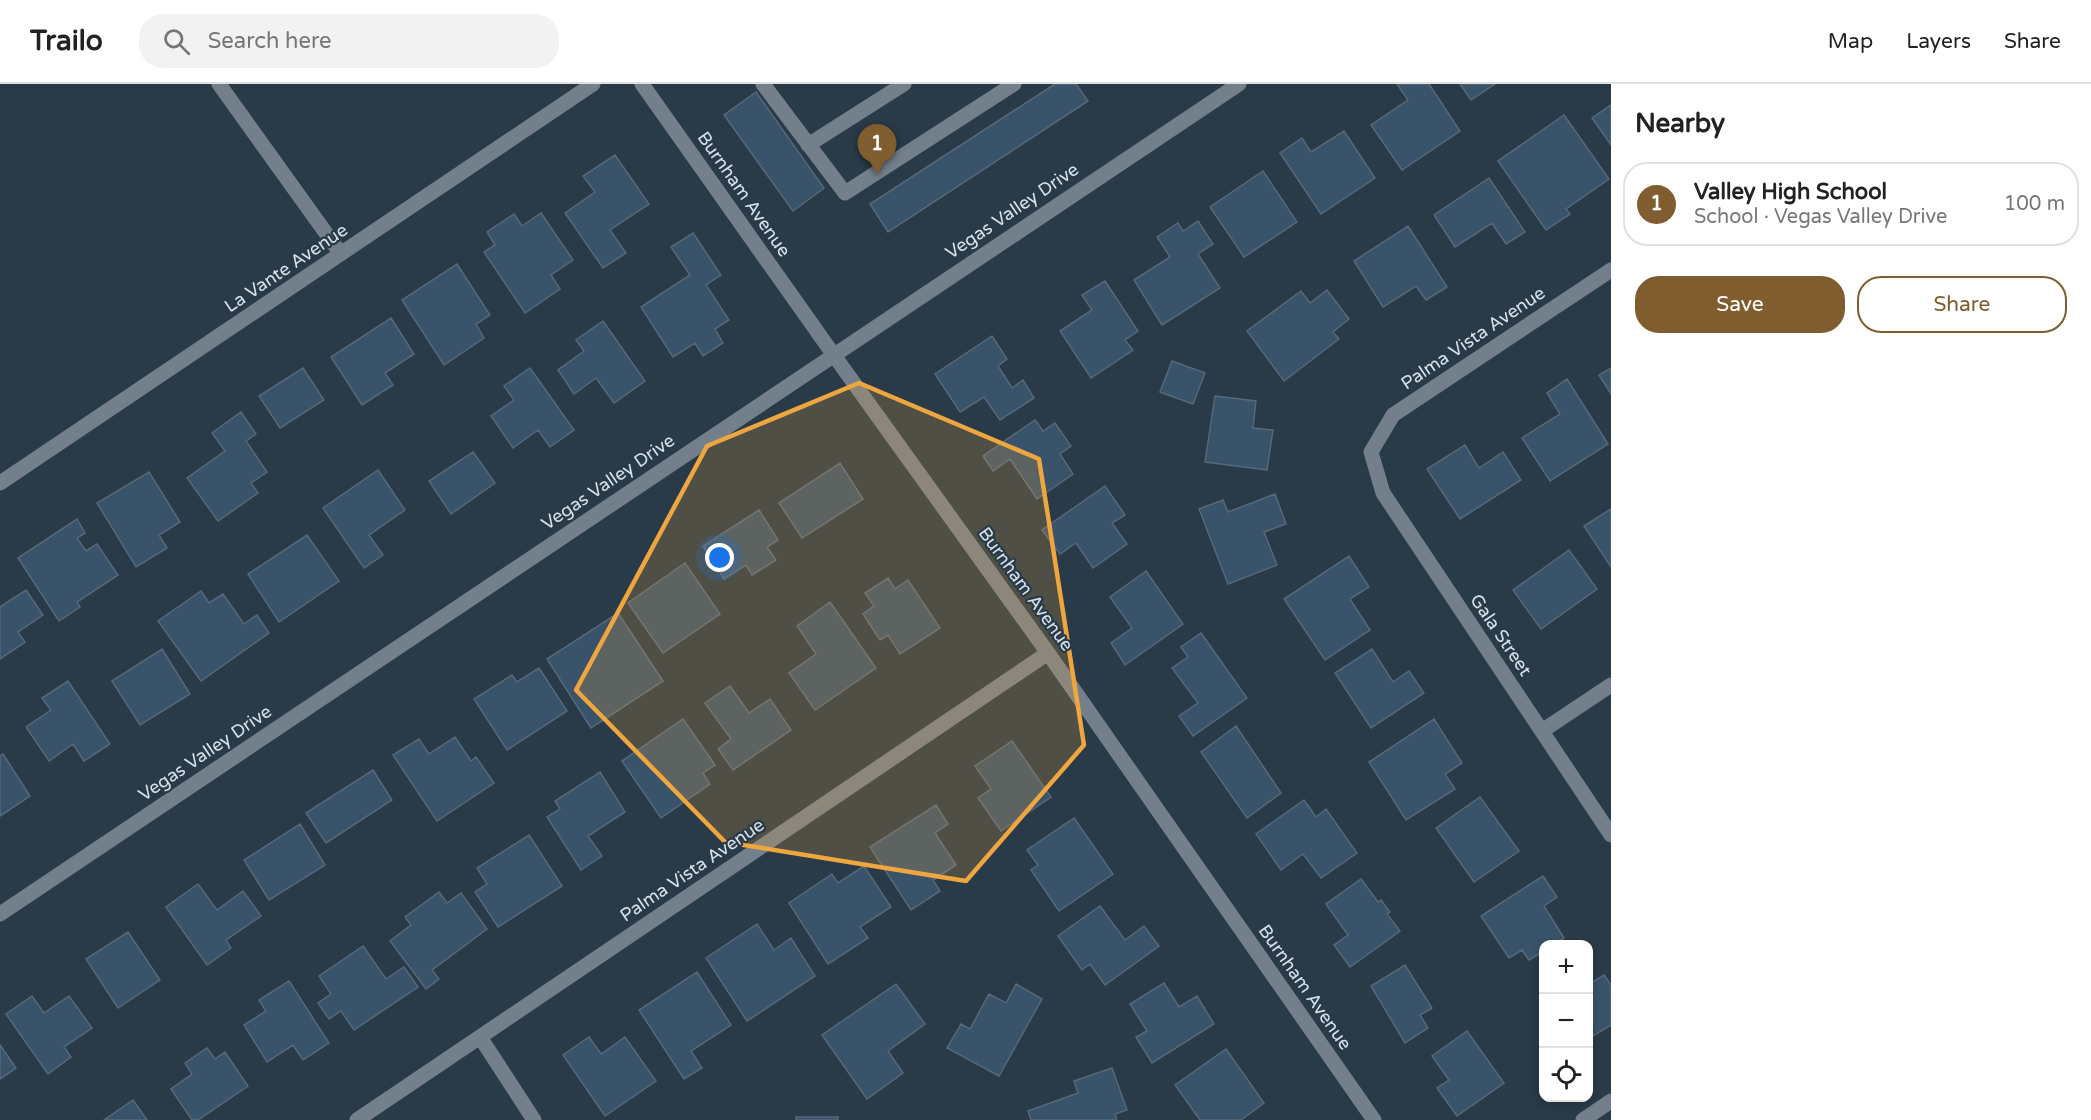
<!DOCTYPE html>
<html lang="en">
<head>
<meta charset="utf-8">
<style>
	:root { --surface:#fff; --page:#f2f2f2; --text:#222; --muted:#767676; --line:#e0e0e0; --accent:#7f5d2f }
	body { margin:0; font-family:"Varela Round",sans-serif; background:var(--page); color:var(--text) }
	.controls { position:absolute; right:18px; bottom:18px; display:grid; overflow:hidden; border-radius:12px; box-shadow:0 3px 9px #0003 }
	.controls button { width:54px; height:54px; display:grid; place-items:center; padding:0; border:0; border-bottom:2px solid var(--line); background:var(--surface); color:var(--text); font:30px sans-serif }
	.you { position:absolute; left:720px; top:474px; width:21px; height:21px; margin:-15px; border:4px solid #fff; border-radius:50%; background:#1a73e8; box-shadow:0 0 0 9px #1a73e833 }
	.badge { display:grid; place-items:center; width:39px; height:39px; border-radius:50%; background:var(--accent); color:#fff; font-size:20px; font-weight:700 }
	.pin { position:absolute; translate:-50% -50px; filter:drop-shadow(0 2px 3px #0008) }
	.pin::after { content:''; position:absolute; top:32px; width:21px; height:18px; background:inherit; clip-path:polygon(0 0,100% 0,50% 100%) }
	.list { margin:0; padding:0; list-style:none }
	h2 { display:flex; justify-content:space-between; align-items:center; height:78px; margin:0; padding:0 24px; font-size:26px }
	h2 small { font-size:20px; font-weight:400; color:var(--muted) }
	.list li { display:grid; grid-template-columns:39px 1fr auto; gap:18px; align-items:center; box-sizing:border-box; height:84px; margin:0 12px 12px; padding:0 12px; border:2px solid var(--line); border-radius:24px }
	.list b { display:block; font-size:22px; white-space:nowrap }
	.list p { margin:0; font-size:20px; white-space:nowrap; color:var(--muted) }
	.list em { font-size:20px; font-style:normal; color:var(--muted) }
	.actions { display:flex; gap:12px; padding:18px 24px }
	.actions a { flex:1; padding:14px 0; border:2px solid var(--accent); border-radius:24px; text-align:center; font-size:21px; color:var(--accent) }
	.actions .main { background:var(--accent); color:#fff }
	.icon { flex:none; width:33px; height:33px; fill:none; stroke:currentColor; stroke-width:2; stroke-linecap:round; stroke-linejoin:round }
	.map { position:relative; flex:none; width:1611px; height:1036px; overflow:hidden }
	header { display:flex; align-items:center; gap:36px; box-sizing:border-box; height:84px; padding:0 30px; background:var(--surface); border-bottom:2px solid var(--line) }
	header strong { font-size:28px }
	nav { display:flex; gap:33px; margin-inline-start:auto; font-size:21px }
	.search { width:420px; height:54px; background:var(--page); display:flex; align-items:center; gap:15px; box-sizing:border-box; padding:0 21px; border-radius:24px; color:var(--muted); font-size:22px }
	main { display:flex }
	aside { flex:1; background:var(--surface) }
	.map>svg:first-child { display:block }
	.building { fill:#38536a; stroke:#576979; stroke-width:1.5 }
	.lines { fill:none; stroke-linecap:round; stroke-linejoin:round }
	.minor { stroke:#737f8a; stroke-width:15 }
	.marked { fill:#f0a63f; fill-opacity:0.2; stroke:#f0a63f; stroke-width:4.5; stroke-linejoin:round }
	.labels { text-anchor:middle; dominant-baseline:central; stroke-width:4.5; stroke-linejoin:round; paint-order:stroke }
	.street-label { font-size:18px; fill:#d8e2eb; stroke:#293a48 }
</style>
</head>
<body>
<header>
<strong>Trailo</strong>
<div class="search"><svg class="icon" aria-label="search" viewBox="0 0 24 24"><circle cx="10" cy="10" r="6"/><path d="M15 15l6 6"/></svg>Search here</div>
<nav><a>Map</a><a>Layers</a><a>Share</a></nav>
</header>
<main>
<div class="map">
<svg width="1611" height="1036" viewBox="0 0 1611 1036">
	<rect width="100%" height="100%" fill="#293a48"/>
	<path class="building" d="M1055 0H1076L1088 17 888 148 870 120Z
		M1397 0H1429L1460 47 1402 86 1371 41 1408 16Z
		M1460 0H1495L1471 16Z
		M756 8 824 104 793 127 724 31Z
		M1611 21V61L1592 34Z
		M1564 31 1609 95 1566 125 1570 130 1546 146 1498 77Z
		M1344 47 1375 94 1321 130 1280 69 1302 54 1311 68Z
		M615 71 649 120 610 146 626 169 603 184 565 129 595 108 583 92Z
		M1263 87 1297 138 1244 173 1210 123Z
		M1489 94 1525 148 1506 160 1492 139 1455 163 1434 131Z
		M541 129 573 176 551 191 560 205 525 229 484 168 495 161 487 148 514 130 522 142Z
		M1198 137 1213 160 1198 170 1220 204 1162 241 1134 196 1170 173 1157 153 1178 139 1183 147Z
		M1408 142 1447 203 1426 216 1416 202 1383 223 1354 177Z
		M693 149 721 191 706 201 729 236 715 245 723 259 703 272 695 259 673 273 641 223 690 191 671 163Z
		M457 180 490 231 476 240 484 254 444 281 402 216Z
		M1105 197 1138 247 1125 256 1133 266 1091 294 1060 247 1092 226 1082 211Z
		M1327 206 1349 235 1333 248 1339 255 1284 297 1247 247 1301 207 1310 219Z
		M391 234 414 270 385 289 393 301 362 321 331 273Z
		M603 237 645 297 614 319 596 294 574 310 558 286 584 267 576 256Z
		M992 252 1007 275 998 282 1012 304 1023 296 1034 314 1000 336 984 313 960 328 935 290Z
		M1172 277 1205 289 1193 320 1160 308Z
		M303 284 324 316 280 344 259 312Z
		M530 284 574 346 550 363 538 346 513 364 491 332 514 316 504 302Z
		M1611 284V310L1599 291Z
		M1567 295 1608 360 1550 397 1522 354 1560 330 1547 309Z
		M1215 312 1256 317 1253 344 1273 346 1267 386 1205 378Z
		M241 328 256 350 246 357 267 388 251 399 258 409 218 437 187 394 225 367 212 349Z
		M1035 336 1043 347 1055 339 1071 362 1060 370 1073 390 1037 415 1010 375 993 387 983 372Z
		M1465 361 1479 384 1503 368 1521 396 1460 435 1427 385Z
		M473 368 495 399 451 430 429 397Z
		M840 379 863 415 802 454 779 419Z
		M378 386 405 426 369 451 383 471 364 484 323 424Z
		M149 388 180 438 159 451 167 464 136 483 97 419Z
		M1105 402 1125 431 1112 439 1127 460 1093 484 1076 459 1060 470 1042 446Z
		M1275 410 1286 440 1264 448 1277 481 1228 500 1199 425 1223 416 1228 428Z
		M1611 425V483L1584 442Z
		M759 426 778 456 767 463 776 476 752 491 746 481 724 495 703 462Z
		M77 435 85 449 77 454 86 467 97 460 118 491 77 518 80 523 59 537 18 474Z
		M307 451 339 497 279 538 248 490Z
		M1569 466 1597 505 1541 545 1513 506Z
		M1349 472 1369 503 1350 515 1370 546 1325 576 1284 515Z
		M685 479 720 530 663 569 628 519Z
		M1146 487 1183 540 1125 581 1111 559 1132 544 1110 513Z
		M888 494 895 505 908 496 940 544 900 570 888 551 880 556 863 530 874 522 865 509Z
		M26 506 43 531 18 548 25 558 0 575V523Z
		M201 507 209 519 223 510 244 540 257 531 269 549 201 597 158 537Z
		M830 518 876 584 815 626 789 589 816 570 797 542Z
		M618 529 663 597 591 644 547 575Z
		M1201 549 1247 614 1193 652 1179 632 1198 619 1172 584 1188 573 1181 563Z
		M162 565 190 610 140 641 112 597Z
		M1372 565 1393 598 1409 587 1424 609 1371 644 1335 589Z
		M539 584 567 627 507 666 474 615 512 591 517 598Z
		M68 597 110 660 84 677 73 660 49 677 26 643 51 626 42 614Z
		M730 602 749 629 770 615 791 646 733 686 718 665 731 655 705 619Z
		M683 635 715 681 703 689 710 700 661 734 622 677Z
		M1434 635 1462 679 1445 690 1455 705 1406 736 1369 678Z
		M1236 642 1281 709 1247 734 1201 668Z
		M455 653 471 677 476 673 494 699 437 737 393 671 419 655 429 670Z
		M1012 657 1051 713 1001 747 978 714 991 705 975 682Z
		M3 670 30 712 0 732V672Z
		M373 686 392 716 326 759 306 729Z
		M600 688 625 728 588 752 602 772 581 786 547 733 560 725 555 717Z
		M1480 713 1519 767 1474 798 1436 744Z
		M1304 716 1316 733 1326 725 1357 769 1321 794 1303 770 1281 786 1256 750Z
		M936 721 948 740 935 749 956 781 933 796 940 807 911 826 870 763Z
		M1074 734 1113 790 1059 827 1031 786 1038 781 1027 766Z
		M300 740 325 781 269 816 244 776Z
		M529 751 562 802 498 843 475 808 487 800 477 784Z
		M864 782 891 823 860 843 868 854 828 880 789 819 832 790 838 799Z
		M1543 792 1557 813 1544 822 1564 854 1554 860H1544V867L1529 876 1522 866 1509 874 1481 832Z
		M1361 795 1378 818 1381 816 1390 828 1387 830 1400 847 1350 883 1334 861 1348 851 1326 820Z
		M198 800 217 826 243 807 261 832 226 856 231 864 207 881 166 823Z
		M439 808 447 819 461 809 487 845 432 886 439 895 426 905 390 857 411 841 405 833Z
		M1100 822 1125 856 1144 842 1159 862 1105 901 1090 880 1082 886 1058 852Z
		M757 840 774 866 791 854 815 892 747 937 706 874Z
		M128 848 160 896 118 924 86 875Z
		M363 862 386 895 404 883 418 903 354 946 341 927 329 935 318 919 331 910 319 892Z
		M1405 881 1432 924 1420 931 1428 944 1405 959 1371 902Z
		M697 888 731 941 691 967 702 984 684 995 639 926Z
		M1604 891 1611 901V941L1588 955V901Z
		M289 897 329 959 303 976 293 961 267 978 244 941 266 927 259 916Z
		M1164 899 1179 923 1197 912 1214 940 1152 979 1136 953 1147 947 1130 920Z
		M896 900 925 940 888 967 903 989 867 1015 822 951Z
		M1016 900 1042 915 999 992 947 964 961 940 970 945 989 910 1006 919Z
		M32 912 44 929 69 912 92 944 64 963 71 973 48 990 6 930Z
		M1467 947 1504 999 1457 1032 1437 1004 1449 996 1432 972Z
		M589 953 601 970 625 953 656 997 605 1032 563 971Z
		M0 961 16 984 0 995Z
		M207 964 215 975 225 968 248 1002 198 1036H192L171 1005 192 990 185 979Z
		M1226 965 1264 1019 1241 1036H1200L1175 1001Z
		M1112 984 1127 1026 1115 1030 1117 1036H1031L1028 1027 1078 1009 1074 997Z
		M133 1016 147 1036H104Z
		M796 1033H838V1036H796Z"/>
	<g class="lines">
		<path class="minor" d="M219 0 341 170
			M642 0 833 270 1048 569 1374 1036
			M763 0 845 109 1014 0
			M808 61 904 0
			M1611 186 1393 331 1371 368 1383 409 1611 751
			M0 399 593 0
			M1542 647 1611 601
			M0 830 1239 0
			M480 953 534 1036
			M357 1036 1048 569
			M1583 1036 1611 1017"/>
	</g>
	<path class="marked" d="M859 299 1039 375 1084 661 966 797 725 758 576 606 707 362Z"/>
	<g class="labels">
		<g class="street-label">
			<text transform="translate(744 110) rotate(55)">Burnham Avenue</text>
			<text transform="translate(1012 127) rotate(-34)">Vegas Valley Drive</text>
			<text transform="translate(286 184) rotate(-34)">La Vante Avenue</text>
			<text transform="translate(1473 254) rotate(-34)">Palma Vista Avenue</text>
			<text transform="translate(608 398) rotate(-34)">Vegas Valley Drive</text>
			<text transform="translate(1026 505) rotate(54)">Burnham Avenue</text>
			<text transform="translate(1501 551) rotate(56)">Gala Street</text>
			<text transform="translate(205 669) rotate(-34)">Vegas Valley Drive</text>
			<text transform="translate(692 786) rotate(-34)">Palma Vista Avenue</text>
			<text transform="translate(1305 903) rotate(55)">Burnham Avenue</text>
		</g>
	</g>
</svg>
<div class="controls">
<button>+</button>
<button>−</button>
<button><svg class="icon" aria-label="locate" viewBox="0 0 24 24"><circle cx="12" cy="12" r="6"/><path d="M12 2v4M12 18v4M2 12h4M18 12h4"/></svg></button>
</div>
<div class="you"></div>
<div class="pin badge" style="left:877px;top:90px">1</div>
</div>
<aside>
<h2>Nearby<small></small></h2>
<ul class="list">
<li><span class="badge">1</span><div><b>Valley High School</b><p>School · Vegas Valley Drive</p></div><em>100 m</em></li>
</ul>
<div class="actions"><a class="main">Save</a><a>Share</a></div>
</aside>
</main>
</body>
</html>
